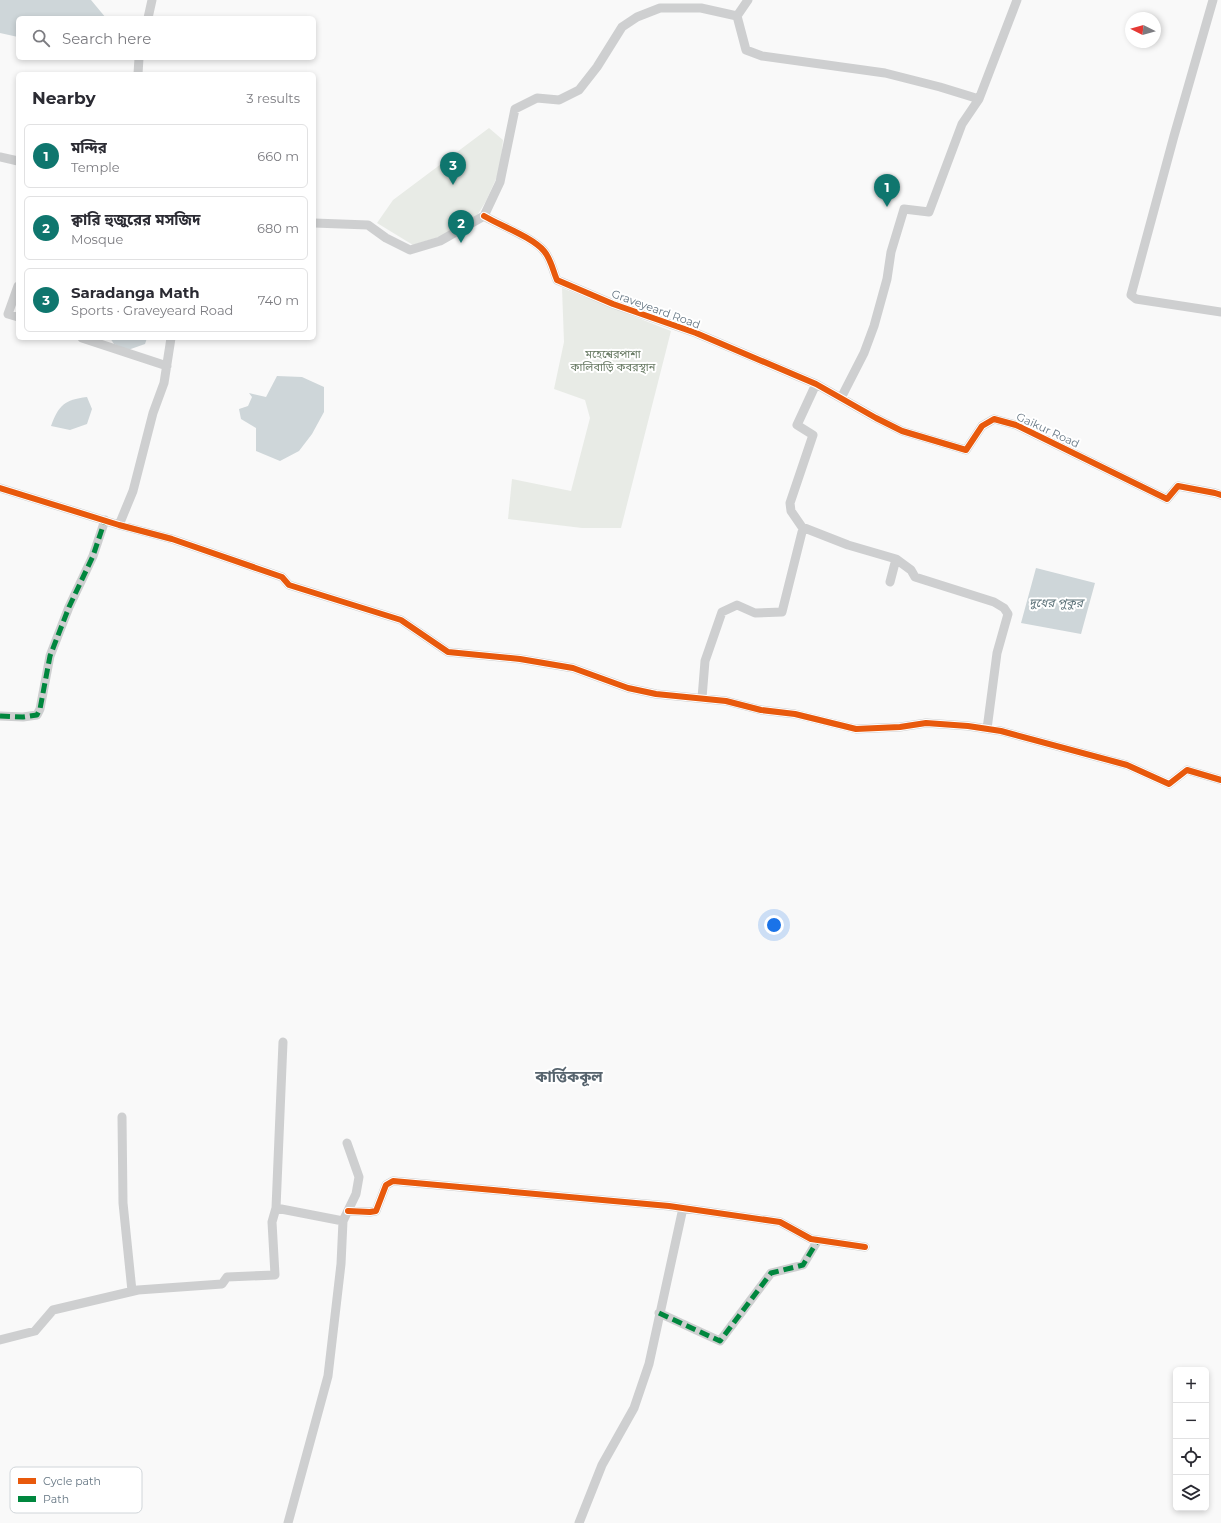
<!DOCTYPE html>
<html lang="en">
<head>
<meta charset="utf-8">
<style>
	:root { --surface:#fff; --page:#f7f7f7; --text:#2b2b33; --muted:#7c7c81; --line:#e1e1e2; --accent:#0f766e }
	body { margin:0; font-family:Montserrat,"Noto Sans Bengali",sans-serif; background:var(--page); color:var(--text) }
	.controls { position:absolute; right:12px; bottom:12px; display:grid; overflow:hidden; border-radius:6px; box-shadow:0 2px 6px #0003 }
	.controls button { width:36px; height:36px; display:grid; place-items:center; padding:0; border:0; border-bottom:1px solid var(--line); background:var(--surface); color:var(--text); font:20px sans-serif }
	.compass { position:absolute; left:1125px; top:12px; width:36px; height:36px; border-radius:50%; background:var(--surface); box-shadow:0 2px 6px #0003; rotate:275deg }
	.you { position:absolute; left:774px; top:925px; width:14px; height:14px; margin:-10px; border:3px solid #fff; border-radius:50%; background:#1a73e8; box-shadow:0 0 0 6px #1a73e833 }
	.badge { display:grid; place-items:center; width:26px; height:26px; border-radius:50%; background:var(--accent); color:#fff; font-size:13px; font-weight:700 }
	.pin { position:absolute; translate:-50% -33px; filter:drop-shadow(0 1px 2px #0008) }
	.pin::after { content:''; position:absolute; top:21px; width:14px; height:12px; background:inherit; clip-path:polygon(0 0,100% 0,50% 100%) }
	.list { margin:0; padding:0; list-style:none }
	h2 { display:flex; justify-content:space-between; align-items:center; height:52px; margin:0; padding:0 16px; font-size:17px }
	h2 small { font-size:13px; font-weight:400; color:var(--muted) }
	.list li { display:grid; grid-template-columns:26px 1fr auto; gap:12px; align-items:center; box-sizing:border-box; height:64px; margin:0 8px 8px; padding:0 8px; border:1px solid var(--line); border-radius:6px }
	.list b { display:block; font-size:15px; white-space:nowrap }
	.list p { margin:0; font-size:13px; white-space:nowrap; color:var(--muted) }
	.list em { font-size:13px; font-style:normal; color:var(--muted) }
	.icon { flex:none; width:22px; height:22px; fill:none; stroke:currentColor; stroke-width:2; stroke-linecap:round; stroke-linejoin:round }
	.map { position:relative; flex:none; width:1221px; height:1523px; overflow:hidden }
	.search { position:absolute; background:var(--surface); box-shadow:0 2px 6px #0003; left:16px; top:16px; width:300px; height:44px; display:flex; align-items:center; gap:10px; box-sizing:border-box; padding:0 14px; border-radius:6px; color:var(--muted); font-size:15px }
	.panel { position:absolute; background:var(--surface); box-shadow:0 2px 6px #0003; left:16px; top:72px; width:300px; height:268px; border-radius:6px }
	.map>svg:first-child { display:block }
	.green { fill:#e8ebe6 }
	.water { fill:#ced6d9 }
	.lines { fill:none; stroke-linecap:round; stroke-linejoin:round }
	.minor { stroke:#cecfd0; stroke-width:9 }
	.quiet { stroke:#00873e; stroke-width:5; stroke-dasharray:10 5; stroke-linecap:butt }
	.cycleway-casing { stroke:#fff; stroke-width:8 }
	.cycleway { stroke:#e8590c; stroke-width:6 }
	.labels { text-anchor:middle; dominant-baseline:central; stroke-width:4; stroke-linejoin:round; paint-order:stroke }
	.street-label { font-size:11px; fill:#657683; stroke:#fff }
	.park-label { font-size:11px; fill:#687a64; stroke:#fff }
	.water-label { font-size:12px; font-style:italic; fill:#60757c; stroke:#fff }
	.district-label { font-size:15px; font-weight:bold; fill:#57646e; stroke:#fff }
	.key { fill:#fff; stroke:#d1d6da; stroke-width:1 }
	.key-label { font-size:11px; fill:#657683 }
</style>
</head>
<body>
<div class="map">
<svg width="1221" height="1523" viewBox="0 0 1221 1523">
	<rect width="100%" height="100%" fill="#f9f9f9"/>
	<path class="green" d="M489 128 503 140 500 170 486 201 475 219 451 233 413 245 377 223 393 200Z
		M562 288 671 331 621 528H582L508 519 512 479 571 491 590 418 585 400 554 389 564 342Z"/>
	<path class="water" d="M0 0H91L106 18H18V37L0 33Z
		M110 338H147L145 344 128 350 114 344Z
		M277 376 302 377 324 387V412L312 434 299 451 280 461 256 451V428L241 419 239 409 248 406 252 397 249 393 266 397Z
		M87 397 92 409 87 424 70 430 51 426C59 405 64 400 87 397Z
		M1036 568 1095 583 1081 634 1021 623Z"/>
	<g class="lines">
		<path class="minor" d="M1213 0 1174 136 1131 295 1136 299 1221 312
			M737 16 746 50 762 56 885 73 940 87 979 99 1017 0
			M737 16 748 0
			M148 18 152 0
			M138 74 139 58
			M0 157 18 161
			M484 216C501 226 532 237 544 251 551 259 553 271 557 280L613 304 696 333 816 384 876 418 902 431 966 450 982 426 994 419 1016 425 1167 499 1178 486 1215 493 1221 495
			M314 223 368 225 386 238 410 250 440 241 484 216 500 182 515 109 537 98 559 100 579 90 597 67 622 27 637 17 660 8H701L737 16
			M18 286 8 314 18 317
			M82 338 167 366
			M816 384 797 425 813 435 790 503 791 511 802 527 848 545 896 559 911 570 915 577 994 602 1004 608 1008 614 997 653 987 729
			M841 398 864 353 874 326 887 279 891 252 904 209 929 212 962 124 979 99
			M0 488 119 525 172 539 282 577 289 585 401 620 448 652 520 659 573 668 628 688 656 694 726 701 761 710 795 714 856 729 900 727 926 723 968 726 1001 731 1127 765 1169 784 1187 770 1221 780
			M119 525 133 491 153 413 164 383 171 338
			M890 582 896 559
			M702 698 705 661 722 612 737 605 755 613 782 612 802 532
			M0 716 23 717 37 715 40 709 50 656 69 607 93 556 105 520
			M283 1042 276 1208 343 1221
			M122 1117 123 1203 132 1291
			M348 1211 370 1212 376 1211 386 1185 393 1181 669 1206 780 1222 811 1239 865 1247
			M659 1313 720 1341 771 1273 803 1265 818 1240
			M0 1340 35 1331 53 1310 138 1290 222 1284 227 1277 275 1275 272 1222 276 1208
			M288 1523 328 1376 341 1264 343 1221 356 1194 359 1177 347 1143
			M579 1523 602 1465 634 1408 649 1364 683 1208"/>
		<path class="quiet" d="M0 716 23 717 37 715 40 709 50 656 69 607 93 556 105 520
			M659 1313 720 1341 771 1273 803 1265 818 1240"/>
		<g class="cycleway-casing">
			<path id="cycleway" d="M484 216C501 226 532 237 544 251 551 259 553 271 557 280L613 304 696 333 816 384 876 418 902 431 966 450 982 426 994 419 1016 425 1167 499 1178 486 1215 493 1221 495
				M0 488 119 525 172 539 282 577 289 585 401 620 448 652 520 659 573 668 628 688 656 694 726 701 761 710 795 714 856 729 900 727 926 723 968 726 1001 731 1127 765 1169 784 1187 770 1221 780
				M348 1211 370 1212 376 1211 386 1185 393 1181 669 1206 780 1222 811 1239 865 1247"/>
		</g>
		<use href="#cycleway" class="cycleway"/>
	</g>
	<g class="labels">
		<g class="street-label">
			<text transform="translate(656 309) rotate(20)">Graveyeard Road</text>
			<text transform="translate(1048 430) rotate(25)">Gaikur Road</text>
		</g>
		<g class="park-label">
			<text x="613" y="354">মহেশ্বেরপাশা<tspan x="613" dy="13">কালিবাড়ি কবরস্থান</tspan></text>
		</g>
		<g class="water-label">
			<text x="1056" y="602">দুধের পুকুর</text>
		</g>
		<g class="district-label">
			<text x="569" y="1076">কার্ত্তিককূল</text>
		</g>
	</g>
	<rect x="10" y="1467" width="132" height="46" rx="6" class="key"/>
	<rect x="18" y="1478" width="18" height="6" fill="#e8590c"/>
	<rect x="18" y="1496" width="18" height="6" fill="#00873e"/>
	<g class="key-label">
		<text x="43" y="1485">Cycle path</text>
		<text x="43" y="1503">Path</text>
	</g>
</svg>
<div class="controls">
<button>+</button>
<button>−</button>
<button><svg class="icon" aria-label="locate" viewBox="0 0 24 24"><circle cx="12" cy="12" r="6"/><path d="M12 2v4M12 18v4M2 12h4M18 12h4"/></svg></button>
<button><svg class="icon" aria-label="layers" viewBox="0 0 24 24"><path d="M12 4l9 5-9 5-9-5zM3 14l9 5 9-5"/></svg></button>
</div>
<svg class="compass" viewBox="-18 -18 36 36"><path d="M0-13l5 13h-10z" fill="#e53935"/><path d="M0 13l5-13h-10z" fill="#7c7c81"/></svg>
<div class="you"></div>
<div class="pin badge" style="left:887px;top:207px">1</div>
<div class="pin badge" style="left:461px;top:243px">2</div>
<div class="pin badge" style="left:453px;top:185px">3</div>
<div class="search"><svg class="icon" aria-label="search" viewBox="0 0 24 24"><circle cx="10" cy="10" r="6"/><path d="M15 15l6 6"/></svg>Search here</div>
<section class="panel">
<h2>Nearby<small>3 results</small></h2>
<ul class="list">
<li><span class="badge">1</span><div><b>মন্দির</b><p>Temple</p></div><em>660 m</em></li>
<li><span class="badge">2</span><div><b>ক্বারি হুজুরের মসজিদ</b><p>Mosque</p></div><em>680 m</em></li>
<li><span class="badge">3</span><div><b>Saradanga Math</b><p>Sports · Graveyeard Road</p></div><em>740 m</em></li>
</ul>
</section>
</div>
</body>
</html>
